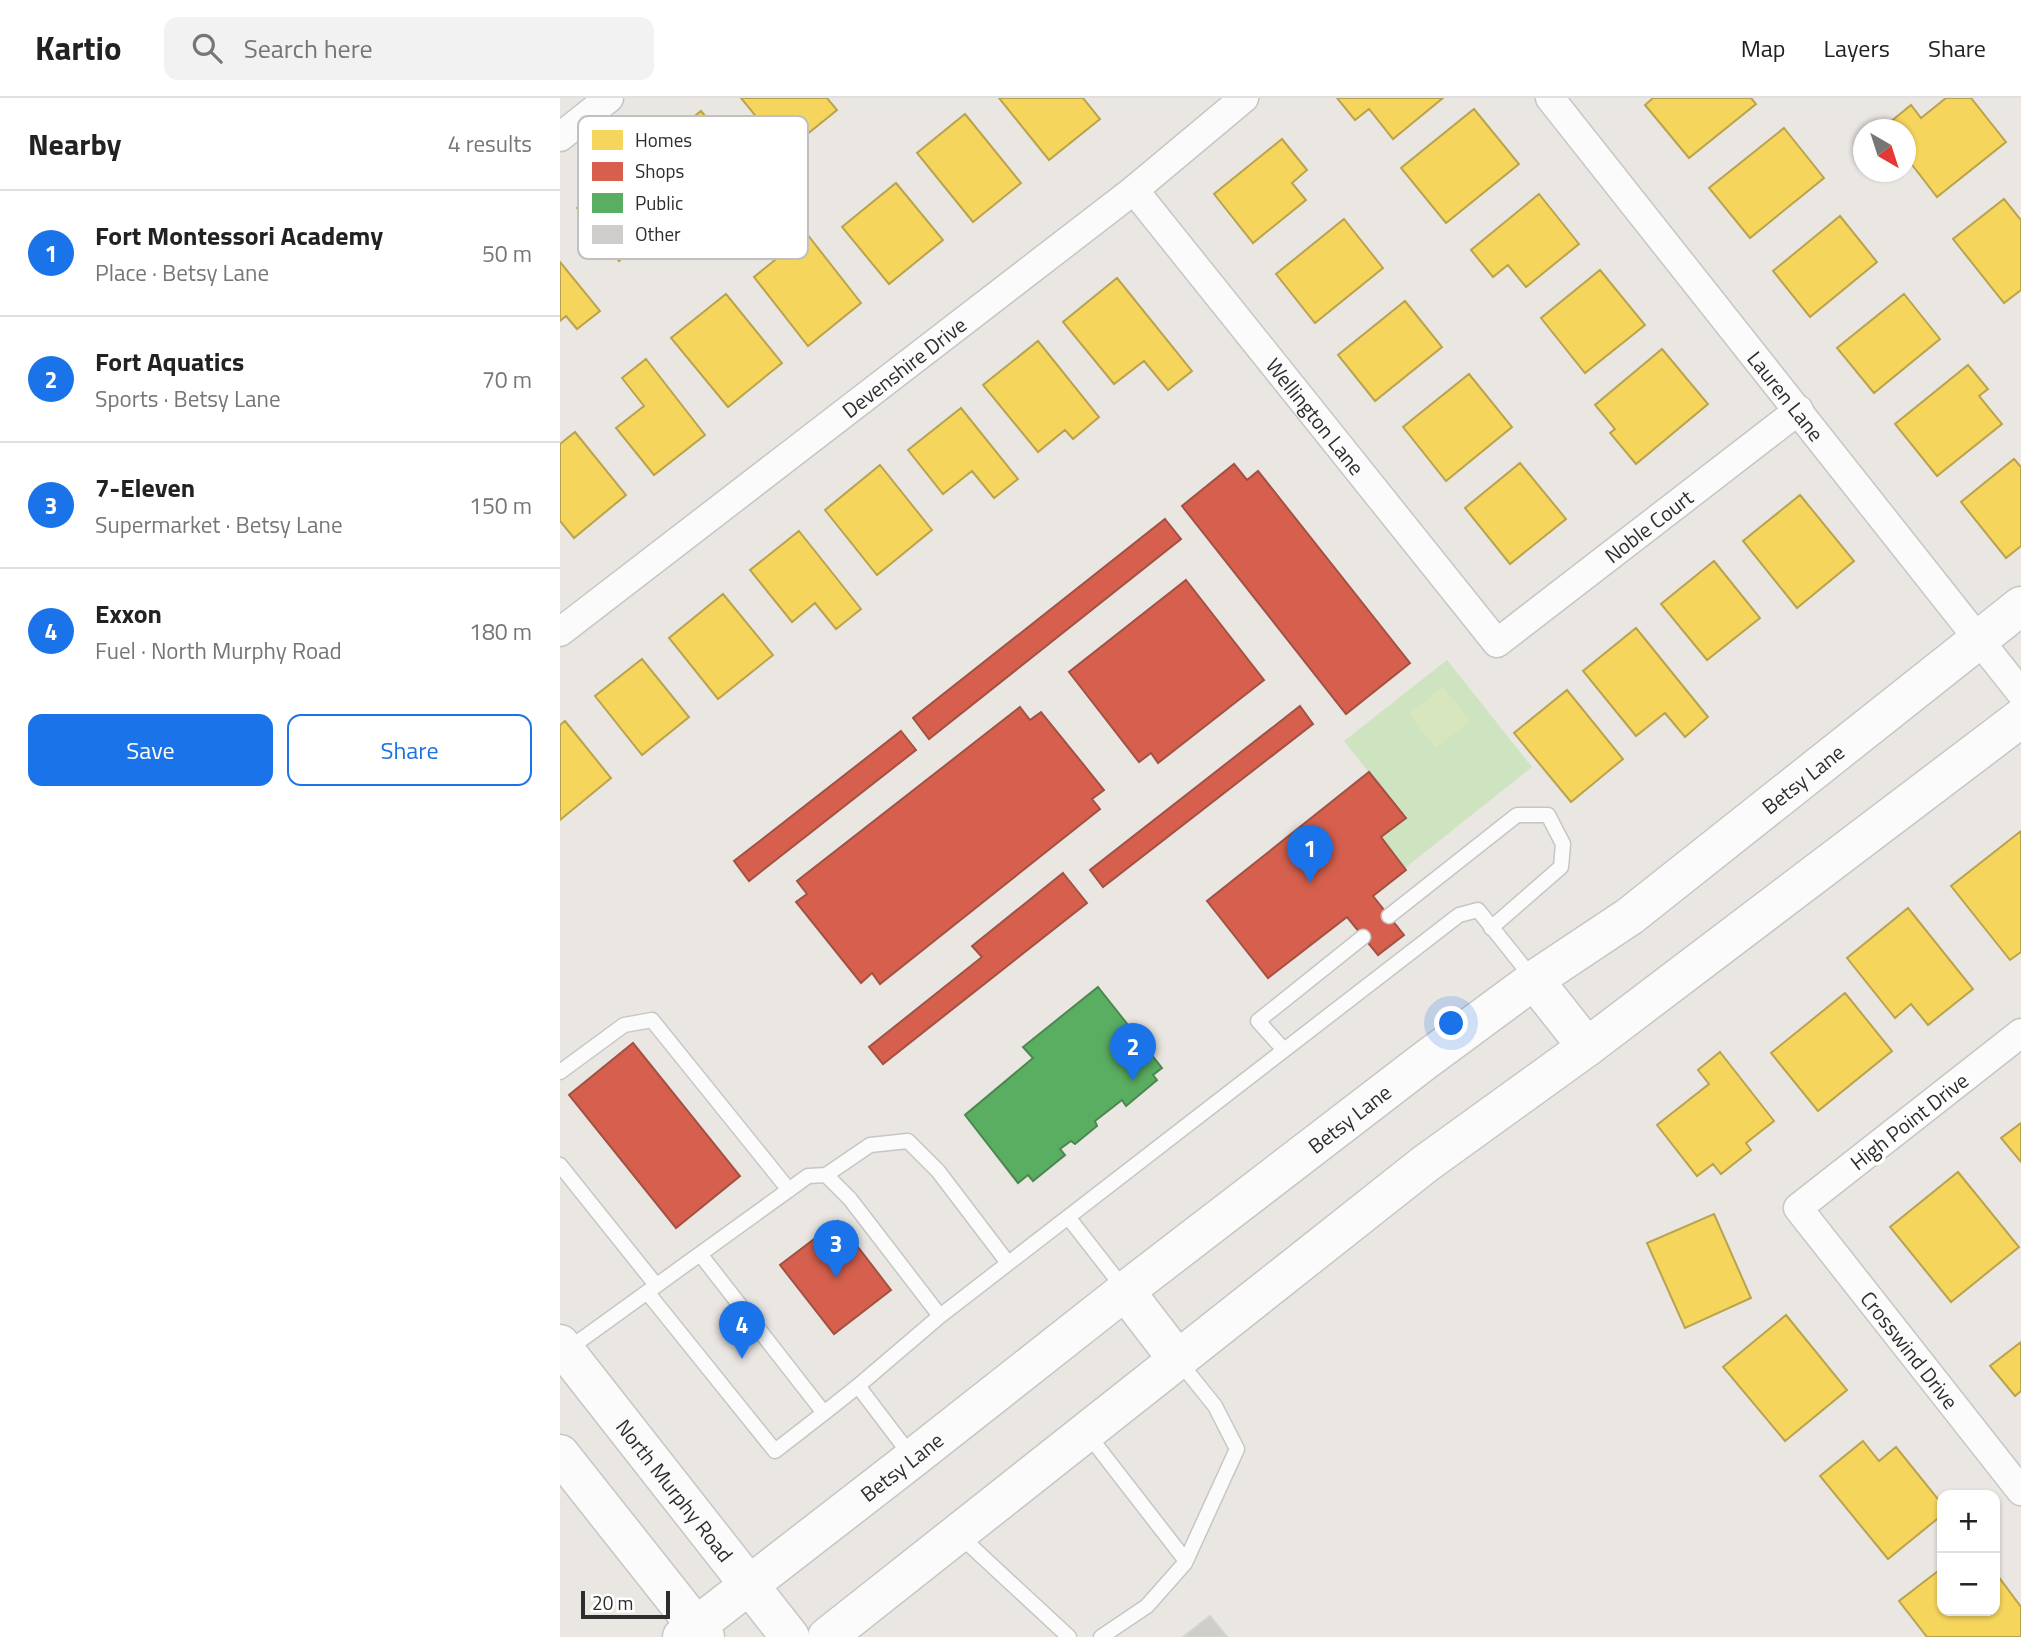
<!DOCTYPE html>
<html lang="en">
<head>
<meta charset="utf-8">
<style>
	:root { --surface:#fff; --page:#f2f2f2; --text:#222; --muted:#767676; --line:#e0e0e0; --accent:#1a73e8 }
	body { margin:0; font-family:"Titillium Web",sans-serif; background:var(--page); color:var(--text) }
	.controls { position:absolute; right:21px; bottom:21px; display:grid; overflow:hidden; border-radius:14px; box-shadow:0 2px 5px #0004 }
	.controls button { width:63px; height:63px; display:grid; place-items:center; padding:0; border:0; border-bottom:2px solid var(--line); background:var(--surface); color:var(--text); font:35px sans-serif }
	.compass { position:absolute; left:1293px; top:21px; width:63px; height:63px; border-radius:50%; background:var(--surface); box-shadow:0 2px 5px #0004; rotate:141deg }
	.scale { position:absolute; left:21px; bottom:18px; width:89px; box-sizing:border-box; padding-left:7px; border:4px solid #2d2d2d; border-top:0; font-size:19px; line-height:24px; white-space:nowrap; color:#2d2d2d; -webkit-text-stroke:5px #fff; paint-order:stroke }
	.you { position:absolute; left:892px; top:926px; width:24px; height:24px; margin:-18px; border:5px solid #fff; border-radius:50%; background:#1a73e8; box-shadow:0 0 0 10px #1a73e833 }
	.badge { display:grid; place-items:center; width:46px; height:46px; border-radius:50%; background:var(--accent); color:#fff; font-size:23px; font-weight:700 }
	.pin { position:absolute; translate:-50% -58px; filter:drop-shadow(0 2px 4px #0008) }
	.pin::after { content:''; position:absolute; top:37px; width:24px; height:21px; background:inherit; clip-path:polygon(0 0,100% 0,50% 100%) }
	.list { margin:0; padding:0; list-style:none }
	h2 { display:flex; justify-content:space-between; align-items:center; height:91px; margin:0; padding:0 28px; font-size:30px }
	h2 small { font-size:23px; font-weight:400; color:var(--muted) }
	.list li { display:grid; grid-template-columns:46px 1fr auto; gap:21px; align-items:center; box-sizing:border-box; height:126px; padding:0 28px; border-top:2px solid var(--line) }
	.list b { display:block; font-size:26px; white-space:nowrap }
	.list p { margin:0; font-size:23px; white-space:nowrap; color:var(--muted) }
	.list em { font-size:23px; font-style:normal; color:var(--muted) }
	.actions { display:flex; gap:14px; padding:21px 28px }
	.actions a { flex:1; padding:16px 0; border:2px solid var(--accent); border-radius:14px; text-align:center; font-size:24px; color:var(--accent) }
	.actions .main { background:var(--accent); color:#fff }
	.icon { flex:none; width:38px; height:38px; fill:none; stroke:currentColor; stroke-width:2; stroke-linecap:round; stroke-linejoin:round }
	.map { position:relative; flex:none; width:1461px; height:1539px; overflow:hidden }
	header { display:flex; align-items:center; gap:42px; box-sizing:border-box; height:98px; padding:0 35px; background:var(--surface); border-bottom:2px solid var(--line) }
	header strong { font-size:33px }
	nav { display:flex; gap:38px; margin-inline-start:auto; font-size:24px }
	.search { width:490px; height:63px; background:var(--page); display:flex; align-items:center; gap:18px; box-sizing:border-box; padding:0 24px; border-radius:14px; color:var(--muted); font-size:26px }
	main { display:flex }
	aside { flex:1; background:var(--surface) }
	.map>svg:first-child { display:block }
	.green { fill:#cee3bf }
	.pitch { fill:#d8e6bd }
	.homes { fill:#f6d55c; stroke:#baa34e; stroke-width:2 }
	.shops { fill:#d6604d; stroke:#a35143; stroke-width:2 }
	.public { fill:#5aae61; stroke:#4c8751; stroke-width:2 }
	.building { fill:#cfcdca; stroke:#d5d3cf; stroke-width:2 }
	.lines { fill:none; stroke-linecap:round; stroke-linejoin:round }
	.lane-casing { stroke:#c6c6c5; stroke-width:17 }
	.street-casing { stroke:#c6c6c5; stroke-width:31 }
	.secondary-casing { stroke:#c6c6c5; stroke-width:41 }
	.lane { stroke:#fcfbfb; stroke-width:14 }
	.street { stroke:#fcfbfb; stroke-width:28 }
	.secondary { stroke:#fcfbfb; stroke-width:38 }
	.labels { text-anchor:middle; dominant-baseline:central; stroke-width:7; stroke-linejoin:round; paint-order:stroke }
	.street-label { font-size:21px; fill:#2d2d2d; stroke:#fff }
	.key { fill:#fff; stroke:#c0c0c0; stroke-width:2 }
	.key-label { font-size:19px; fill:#2d2d2d }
</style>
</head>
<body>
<header>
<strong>Kartio</strong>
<div class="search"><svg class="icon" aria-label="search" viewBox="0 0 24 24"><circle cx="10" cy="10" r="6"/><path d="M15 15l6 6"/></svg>Search here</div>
<nav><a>Map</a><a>Layers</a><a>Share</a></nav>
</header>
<main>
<aside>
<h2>Nearby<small>4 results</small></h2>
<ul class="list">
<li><span class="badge">1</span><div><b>Fort Montessori Academy</b><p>Place · Betsy Lane</p></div><em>50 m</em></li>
<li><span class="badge">2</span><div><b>Fort Aquatics</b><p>Sports · Betsy Lane</p></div><em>70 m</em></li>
<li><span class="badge">3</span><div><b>7-Eleven</b><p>Supermarket · Betsy Lane</p></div><em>150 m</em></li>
<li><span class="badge">4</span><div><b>Exxon</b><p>Fuel · North Murphy Road</p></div><em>180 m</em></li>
</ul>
<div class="actions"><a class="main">Save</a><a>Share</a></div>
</aside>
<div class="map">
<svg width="1461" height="1539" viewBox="0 0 1461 1539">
	<rect width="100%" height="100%" fill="#eae7e3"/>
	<path class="green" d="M887 562 972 669 845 770 821 739 845 720 784 643Z"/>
	<path class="pitch" d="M883 589 910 623 876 650 849 616Z"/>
	<path class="homes" d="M181 0H267L277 12 225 54Z
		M439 0H523L540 21 489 62Z
		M777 0H883L833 41 809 11 795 22Z
		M1093 0H1191L1196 6 1129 60 1085 7Z
		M1386 0H1411L1446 44 1377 99 1346 59V32L1323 30 1351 7 1361 20Z
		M914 11 959 66 886 125 841 70Z
		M141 13 196 80 172 100 156 80 132 100 93 52Z
		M405 16 461 85 413 124 357 55Z
		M1224 30 1264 80 1190 140 1149 90Z
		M722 41 747 72 732 85 746 102 693 145 654 96Z
		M61 75 115 142 91 161 79 146 59 163 17 110Z
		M336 85 383 142 329 186 282 129Z
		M979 96 1019 146 966 189 948 167 933 179 911 152Z
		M1444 101 1461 122V192L1444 205 1393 141Z
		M1280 118 1317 164 1250 219 1213 173Z
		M784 121 823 170 755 225 716 176Z
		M247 136 301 205 248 248 194 179Z
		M0 164 40 213 17 231 6 218 0 223Z
		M1040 172 1085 227 1025 275 981 220Z
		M557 180 632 273 608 292 584 263 554 286 503 224Z
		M166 196 222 265 168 309 111 240Z
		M1344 196 1380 241 1314 295 1277 250Z
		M845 203 882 249 815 303 778 257Z
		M478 243 539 319 513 341 505 332 478 354 423 287Z
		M1102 251 1148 306 1076 366 1050 335 1055 331 1035 307Z
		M86 261 145 337 94 377 56 330 84 308 62 280Z
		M1408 267 1428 291 1419 298 1442 326 1377 378 1335 326Z
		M909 276 952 329 886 383 843 329Z
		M401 310 458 381 434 400 412 373 383 396 348 352Z
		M15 334 66 397 14 440 0 423V346Z
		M1454 361 1461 369V448L1446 460 1401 404Z
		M960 365 1006 421 950 466 905 410Z
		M320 367 372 432 317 477 265 412Z
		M1240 397 1294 463 1237 510 1183 443Z
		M239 433 301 511 276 531 255 505 232 524 190 472Z
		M1154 463 1200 520 1147 562 1101 506Z
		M163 496 213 557 158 601 109 540Z
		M1076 530 1148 619 1125 639 1105 615 1076 638 1023 573Z
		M82 561 129 619 82 657 35 598Z
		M1007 592 1063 661 1011 704 954 635Z
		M5 623 51 680 0 722V627Z
		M1461 733V854L1450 862 1391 788Z
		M1348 810 1413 891 1368 927 1351 906 1335 920 1287 860Z
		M1285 895 1332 953 1258 1013 1211 955Z
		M1160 954 1214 1023 1186 1045 1191 1052 1161 1076 1153 1066 1137 1078 1097 1027 1149 986 1138 972Z
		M1461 1025V1064L1441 1040Z
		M1398 1074 1459 1149 1391 1204 1330 1129Z
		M1154 1116 1191 1200 1125 1230 1087 1145Z
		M1226 1217 1287 1292 1225 1343 1163 1269Z
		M1461 1244V1293L1455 1298 1430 1268Z
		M1303 1343 1319 1363 1336 1349 1382 1406V1417L1328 1461 1260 1378Z
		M1382 1470V1513H1435V1474L1461 1509V1539H1367L1339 1503Z"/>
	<path class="shops" d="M674 366 687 382 698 373 850 565 786 616 622 408Z
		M605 421 621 441 369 641 353 620Z
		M626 482 704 582 598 665 591 655 579 664 509 574Z
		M740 608 753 626 543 789 530 772Z
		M460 609 470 622 481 614 544 692 532 701 540 711 320 886 312 875 301 885 236 804 247 796 237 783Z
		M341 633 356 652 189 783 174 763Z
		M809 674 846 720 821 739 846 772 813 798 844 837 818 857 787 819 708 880 647 803Z
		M503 775 527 805 323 966 309 949 422 859 412 848Z
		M73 945 180 1078 116 1130 9 997Z
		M278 1123 331 1192 274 1236 220 1167Z"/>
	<path class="public" d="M538 889 602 970 593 977 597 982 566 1008 562 1002 535 1023 537 1028 515 1046 511 1043 500 1051 505 1057 473 1083 468 1077 458 1085 405 1017 473 960 463 949Z"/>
	<path class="building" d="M650 1518 667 1539H623Z"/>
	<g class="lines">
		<g class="lane-casing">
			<path id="lane" d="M829 818 957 717H988L1003 746 1001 769 931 830
				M724 952 698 923 803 839
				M0 974 64 927 92 922 229 1092
				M0 1067 96 1187
				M266 1077 310 1047 348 1043 378 1073 448 1165
				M508 1119 565 1192
				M140 1156 264 1315 298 1288
				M87 1194 215 1353 264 1315
				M380 1218 899 817 918 812 974 882
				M7 1252 248 1078 266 1077 290 1101 380 1218 298 1288 352 1359
				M526 1334 626 1463
				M398 1436 509 1539
				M541 1539 587 1508 625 1465 677 1351 655 1308 618 1262"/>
		</g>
		<g class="street-casing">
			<g id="street">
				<path id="s1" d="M990 0 1461 595"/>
				<path d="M0 39 49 0"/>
				<path id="s2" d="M574 92 937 545 1239 312"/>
				<path id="s3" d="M0 534 574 92 684 0"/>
				<path id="s4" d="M1461 935 1238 1110 1461 1393"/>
			</g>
		</g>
		<g class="secondary-casing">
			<g id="secondary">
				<path d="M974 882 1027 949"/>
				<path d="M565 1193 618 1262"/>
				<path id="s5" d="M0 1246 230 1539"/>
				<path d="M0 1356 145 1539"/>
				<path id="s6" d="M122 1539 353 1360 565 1193 863 964 974 882 1070 818 1461 508"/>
				<path d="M267 1539 865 1066 1027 949 1461 620"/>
			</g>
		</g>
		<use href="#lane" class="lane"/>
		<use href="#street" class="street"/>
		<use href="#secondary" class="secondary"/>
	</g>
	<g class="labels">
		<g class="street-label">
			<text stroke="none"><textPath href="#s3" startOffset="434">Devenshire Drive</textPath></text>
			<text stroke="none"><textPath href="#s1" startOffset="380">Lauren Lane</textPath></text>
			<text stroke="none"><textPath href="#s2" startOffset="290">Wellington Lane</textPath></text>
			<text stroke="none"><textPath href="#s2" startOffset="772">Noble Court</textPath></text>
			<text stroke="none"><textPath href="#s6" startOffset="1412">Betsy Lane</textPath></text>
			<text stroke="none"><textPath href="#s6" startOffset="845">Betsy Lane</textPath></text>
			<text transform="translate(1349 1023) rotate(-38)">High Point Drive</text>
			<text stroke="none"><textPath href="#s4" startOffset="464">Crosswind Drive</textPath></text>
			<text stroke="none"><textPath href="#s6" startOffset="278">Betsy Lane</textPath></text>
			<text stroke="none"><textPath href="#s5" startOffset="186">North Murphy Road</textPath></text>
		</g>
	</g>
	<rect x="18" y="18" width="230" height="143" rx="10" class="key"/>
	<rect x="32" y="32" width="31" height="20" fill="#f6d55c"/>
	<rect x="32" y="64" width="31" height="19" fill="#d6604d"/>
	<rect x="32" y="95" width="31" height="20" fill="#5aae61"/>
	<rect x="32" y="127" width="31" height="19" fill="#cfcdca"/>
	<g class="key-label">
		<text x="75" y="49">Homes</text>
		<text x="75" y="80">Shops</text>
		<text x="75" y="112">Public</text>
		<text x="75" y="143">Other</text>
	</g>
</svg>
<div class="controls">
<button>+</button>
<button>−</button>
</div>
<svg class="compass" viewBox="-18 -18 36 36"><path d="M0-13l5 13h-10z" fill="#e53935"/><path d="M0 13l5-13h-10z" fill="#767676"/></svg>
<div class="scale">20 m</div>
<div class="you"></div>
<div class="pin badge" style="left:750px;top:785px">1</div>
<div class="pin badge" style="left:573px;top:983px">2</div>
<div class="pin badge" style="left:276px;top:1180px">3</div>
<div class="pin badge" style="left:182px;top:1261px">4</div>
</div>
</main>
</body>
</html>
